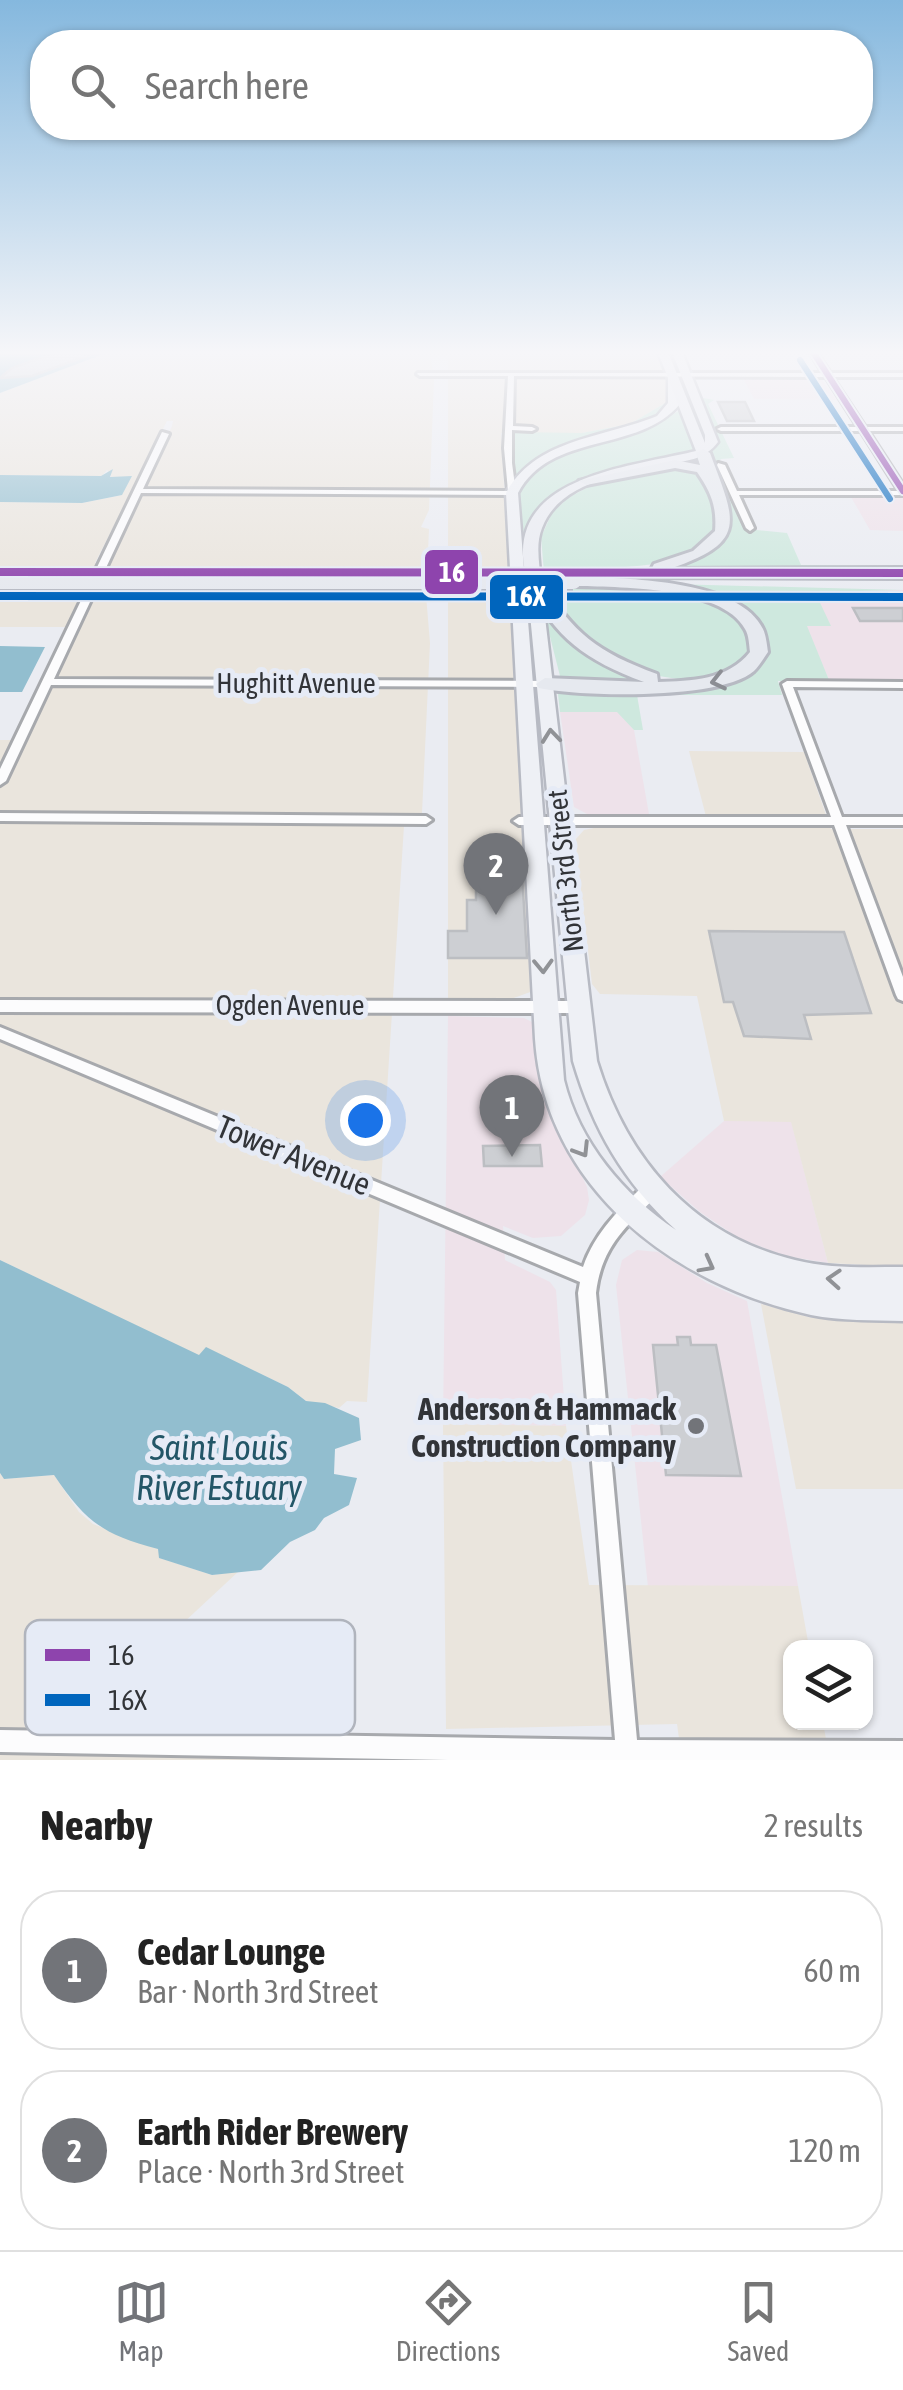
<!DOCTYPE html>
<html lang="en">
<head>
<meta charset="utf-8">
<style>
	:root { --surface:#fff; --page:#f6f6f6; --text:#222; --muted:#767676; --line:#e0e0e0; --accent:#727479 }
	body { margin:0; font-family:"Asap Condensed",sans-serif; background:var(--page); color:var(--text) }
	.controls { position:absolute; right:30px; bottom:30px; display:grid; overflow:hidden; border-radius:20px; box-shadow:0 2px 8px #0004 }
	.controls button { width:90px; height:90px; display:grid; place-items:center; padding:0; border:0; border-bottom:2px solid var(--line); background:var(--surface); color:var(--text); font:50px sans-serif }
	.you { position:absolute; left:365px; top:1120px; width:35px; height:35px; margin:-25px; border:8px solid #fff; border-radius:50%; background:#1a73e8; box-shadow:0 0 0 15px #1a73e833 }
	.badge { display:grid; place-items:center; width:65px; height:65px; border-radius:50%; background:var(--accent); color:#fff; font-size:32px; font-weight:700 }
	.pin { position:absolute; translate:-50% -82px; filter:drop-shadow(0 2px 5px #0008) }
	.pin::after { content:''; position:absolute; top:52px; width:35px; height:30px; background:inherit; clip-path:polygon(0 0,100% 0,50% 100%) }
	.list { margin:0; padding:0; list-style:none }
	h2 { display:flex; justify-content:space-between; align-items:center; height:130px; margin:0; padding:0 40px; font-size:42px }
	h2 small { font-size:32px; font-weight:400; color:var(--muted) }
	.list li { display:grid; grid-template-columns:65px 1fr auto; gap:30px; align-items:center; box-sizing:border-box; height:160px; margin:0 20px 20px; padding:0 20px; border:2px solid var(--line); border-radius:40px }
	.list b { display:block; font-size:38px; white-space:nowrap }
	.list p { margin:0; font-size:32px; white-space:nowrap; color:var(--muted) }
	.list em { font-size:32px; font-style:normal; color:var(--muted) }
	.icon { flex:none; width:55px; height:55px; fill:none; stroke:currentColor; stroke-width:2; stroke-linecap:round; stroke-linejoin:round }
	.map { position:relative; flex:none; width:903px; height:1760px; overflow:hidden }
	.search { position:absolute; background:var(--surface); box-shadow:0 2px 8px #0004; left:30px; right:30px; top:30px; height:110px; display:flex; align-items:center; gap:25px; box-sizing:border-box; padding:0 35px; border-radius:40px; color:var(--muted); font-size:38px }
	.sheet { height:490px; background:var(--surface) }
	nav { display:flex; justify-content:space-around; align-items:center; box-sizing:border-box; height:140px; border-top:2px solid var(--line); background:var(--surface); font-size:28px; color:var(--muted) }
	nav a { display:grid; justify-items:center; gap:5px }
	nav .on { color:var(--accent) }
	.map>svg:first-child { display:block }
	.commercial { fill:#eee2ea }
	.industrial { fill:#eae5dd; fill-rule:evenodd }
	.green { fill:#cee8de }
	.water { fill:#92becf }
	.building { fill:#cdcfd3; stroke:#bcbec2; stroke-width:2.5 }
	.lines { fill:none; stroke-linecap:round; stroke-linejoin:round }
	.minor-casing { stroke:#a7a9ad; stroke-width:6 }
	.primary-casing { stroke:#b7bac3; stroke-width:5 }
	.trunk-casing { stroke:#b7bac3; stroke-width:5 }
	.motorway-casing { stroke:#b7bac3; stroke-width:6 }
	.minor { fill:#fcfcfd; fill-rule:evenodd }
	.primary { fill:#eef0f5; fill-rule:evenodd }
	.trunk { fill:#eaecf2; fill-rule:evenodd }
	.motorway { fill:#e6e9ef; fill-rule:evenodd }
	.motorway-bridge-casing { stroke:#b7bac3; stroke-width:20; stroke-linecap:butt }
	.motorway-bridge { stroke:#e6e9ef; stroke-width:16 }
	.bus-1-far1-casing { stroke:#e6ebf6; stroke-width:10 }
	.bus-1-casing { stroke:#e6ebf6; stroke-width:12 }
	.bus-2-far1-casing { stroke:#e6ebf6; stroke-width:10 }
	.bus-2-casing { stroke:#e6ebf6; stroke-width:12 }
	.bus-1-far1 { stroke:#8e44ad; stroke-width:6 }
	.bus-1 { stroke:#8e44ad; stroke-width:8 }
	.bus-2-far1 { stroke:#0065bd; stroke-width:6 }
	.bus-2 { stroke:#0065bd; stroke-width:8 }
	.oneway { stroke:#8c8e94 }
	.oneway2 { stroke:#909296 }
	.poi-dot { fill:#727479; stroke:#e6ebf6; stroke-width:4 }
	.labels { text-anchor:middle; dominant-baseline:central; stroke-width:10; stroke-linejoin:round; paint-order:stroke }
	.street-label { font-size:28px; fill:#323438; stroke:#e6ebf6 }
	.near-street-label { font-size:32px; fill:#323438; stroke:#e6ebf6 }
	.near-poi-label { font-size:32px; font-weight:bold; fill:#323438; stroke:#e6ebf6; text-anchor:end }
	.near-water-label { font-size:35px; font-style:italic; fill:#235667; stroke:#e6ebf6 }
	.key { fill:#e6ebf6; stroke:#b0b4bd; stroke-width:2.5 }
	.key-label { font-size:28px; fill:#323438 }
	.line-badge { stroke:#e6ebf6; stroke-width:4 }
	.badge-label { font-size:28px; text-anchor:middle; font-weight:bold; fill:#fff }
</style>
</head>
<body>
<div class="map">
<svg width="903" height="1760" viewBox="0 0 903 1760">
	<rect width="100%" height="100%" fill="#eaecf2"/>
	<path class="commercial" d="M743 378 821 379 837 400 754 399Z
		M851 497H903V531L870 530Z
		M903 590V681L829 680 806 626 830 625 814 592Z
		M560 712H618L634 730 649 814H587L574 807Z
		M448 1016 524 1018 532 1022 537 1029 553 1116 587 1187 589 1200 585 1215 561 1236 533 1238 503 1226 505 1260 550 1282 556 1290 566 1426 443 1424Z
		M724 1121H791L828 1263 786 1256 740 1239 700 1212 660 1177Z
		M637 1250 658 1252 707 1283 747 1301 798 1586 648 1587 616 1285 622 1260Z"/>
	<path class="industrial" d="M109 352H430L434 379 429 510 421 527 429 529 426 595 430 643 422 813 404 826 367 1402 347 1401 339 1408 306 1401 288 1387 206 1348 199 1356 0 1260V740H20L71 627H0V502L82 503 122 495 107 470 101 477 0 475V393ZM167 421H173L172 426 110 563H95Z
		M448 352H657L672 393V399L630 424 582 433H501L533 991 511 999H448Z
		M689 751 804 752 831 829H903V1267L828 1263 791 1122 724 1121 697 996 600 994 592 984 575 840 584 830 594 828H709Z
		M761 1304 812 1318 903 1321V1489H796Z
		M443 1424 566 1426 589 1585 798 1586 809 1647 790 1648V1722L823 1723 830 1760H682L677 1724 446 1729Z
		M0 1473 4 1479 54 1475 79 1512 93 1524 158 1549 160 1558 212 1575 239 1571 181 1625 84 1646 71 1709 192 1677 276 1639 264 1760H0Z"/>
	<path class="green" d="M703 398 714 400 708 404 734 458 721 459 717 464 746 529 787 533 801 565 903 567V571L641 572C669 567 730 560 730 521 730 500 713 474 705 454L716 440Z
		M672 399 658 417 550 452 512 477 513 432 582 433 630 424Z
		M680 410 695 452C646 466 571 464 537 510 525 526 529 545 522 559L518 494 536 467 563 454 648 429Z
		M677 466 699 470C705 482 716 499 717 513 722 575 609 565 572 570L575 587C618 588 729 583 750 631 752 637 752 648 752 654L737 670 690 681 659 676 581 642 546 595 541 537 552 513 568 498 590 486 615 477Z
		M670 584 903 590 815 592 831 626H807L829 680 778 681 782 695H637L643 730H634L617 712H560L558 694 561 689 711 687 757 670 768 647 756 621Z
		M544 613 563 636 591 657 654 682 574 680 560 676Z"/>
	<path class="water" d="M0 352H109L0 393Z
		M113 469 110 477 132 476 122 495 82 503 0 502V475L101 476Z
		M0 646 45 647 22 692H0Z
		M0 1260 199 1355 206 1347 288 1387 306 1401 325 1403 359 1418 361 1440 335 1449 334 1474 357 1478 349 1505 324 1518 315 1530 290 1542 261 1570 212 1575 159 1558 158 1549C102 1534 86 1522 54 1475L4 1479 0 1473Z"/>
	<path class="building" d="M57 352 95 353 32 376 0 378 12 368Z
		M718 402H745L754 421H727Z
		M853 608H903V621H860Z
		M476 873H522L527 958H448V931H467V900H476Z
		M709 931 844 932 871 1013 804 1015 811 1039 744 1036 733 1002H724Z
		M540 1145 542 1166H484L483 1146Z
		M677 1337H690L691 1345H716L741 1476 666 1475 653 1345H678Z"/>
	<g class="lines">
		<g class="minor-casing">
			<path id="minor" d="M810 352H816L830 373H903V377H832L865 427H903V431H868L903 485V495H739L754 528 750 531 746 528 717 465 718 463 725 465 737 491H899L861 431H721L717 429 721 427H858L826 377 514 376 513 426 532 427 536 429 532 431 512 430V463L516 493 512 495 141 493 54 679 545 681 550 684 545 687 51 685 6 781 0 785V769L162 432 169 434 143 489 508 491 504 448 508 376H420L417 374 418 373H823Z
				M787 681 903 682V688L793 687 842 817H903V825H846L903 977V1001L898 999 896 995 834 825H519L513 821 519 817H831L782 684Z
				M0 813 426 816 432 820 426 824 0 821Z
				M0 1000 580 1001 585 1003 587 1007 585 1011 580 1013 0 1012Z
				M0 1027 583 1267C595 1232 620 1209 645 1184L651 1182 657 1184 659 1190 657 1196C626 1226 601 1248 596 1293L637 1740 903 1741V1760H448L0 1752V1730L615 1740 578 1293 580 1282 0 1039Z"/>
		</g>
		<g class="primary-casing">
			<path id="primary" d="M673 375 678 378 680 404C638 454 551 431 518 493L564 1080C579 1142 624 1195 676 1230 623 1182 593 1129 573 1061L527 583 534 579 541 583 597 1061C627 1159 692 1235 795 1260 830 1269 867 1267 903 1267V1321C873 1320 841 1321 811 1315 674 1285 545 1188 535 1039L506 493C536 438 604 438 657 416L668 403V378Z"/>
		</g>
		<g class="trunk-casing">
			<path id="trunk" d="M658 352H668L705 443V435L672 352H682L718 442C705 459 690 460 670 464 626 473 560 480 542 528 535 545 540 566 541 583L529 586C493 477 626 468 696 451Z"/>
		</g>
		<g class="motorway-casing">
			<path id="motorway" d="M703 449 710 453C735 521 750 542 669 569L903 568V578L651 577 649 574 654 564 693 551 715 531C717 507 711 492 697 472L675 468 586 485 579 481 675 460 700 465 696 453Z
				M594 577C638 579 741 582 763 629 766 635 767 645 768 652 764 658 759 666 754 671 722 700 581 697 539 688L536 684 545 678 644 682C585 660 557 639 526 583L534 578 540 580C574 634 597 652 657 674L658 682C691 681 728 680 750 652 749 645 749 635 745 629 722 586 616 587 573 586L565 581 573 576Z"/>
		</g>
		<use href="#minor" class="minor"/>
		<use href="#primary" class="primary"/>
		<use href="#trunk" class="trunk"/>
		<use href="#motorway" class="motorway"/>
		<g class="motorway-bridge-casing">
			<path id="motorway-bridge" d="M0 581H573"/>
		</g>
		<use href="#motorway-bridge" class="motorway-bridge"/>
		<g class="bus-1-far1-casing">
			<path id="bus-1-far1" d="M813 352 903 491"/>
		</g>
		<g class="bus-1-casing">
			<path id="bus-1" d="M0 572 903 573"/>
		</g>
		<g class="bus-2-far1-casing">
			<path id="bus-2-far1" d="M800 360 890 499"/>
		</g>
		<g class="bus-2-casing">
			<path id="bus-2" d="M0 596 903 597"/>
		</g>
		<use href="#bus-1-far1" class="bus-1-far1"/>
		<use href="#bus-1" class="bus-1"/>
		<use href="#bus-2-far1" class="bus-2-far1"/>
		<use href="#bus-2" class="bus-2"/>
	</g>
	<defs><path id="oneway-chevron" d="M-2-3.5L2.5 0L-2 3.5" fill="none" stroke-width="1.6" stroke-linecap="round" stroke-linejoin="round" transform="scale(2.5)"/></defs>
	<use class="oneway" href="#oneway-chevron" transform="translate(718 681) rotate(167)"/>
	<g class="oneway2">
		<use href="#oneway-chevron" transform="translate(551 736) rotate(-96)"/>
		<use href="#oneway-chevron" transform="translate(543 966) rotate(88)"/>
		<use href="#oneway-chevron" transform="translate(582 1150) rotate(58)"/>
		<use href="#oneway-chevron" transform="translate(707 1265) rotate(28)"/>
		<use href="#oneway-chevron" transform="translate(834 1279) rotate(-176)"/>
	</g>
	<linearGradient id="sky" x2="0" y2="1"><stop stop-color="#85b8de"/><stop offset="0.59" stop-color="#f6f6f9"/><stop offset="1" stop-color="#f6f6f9" stop-opacity="0"/></linearGradient>
	<rect width="903" height="598" fill="url(#sky)"/>
	<circle class="poi-dot" cx="696" cy="1426" r="10"/>
	<g class="labels">
		<g class="street-label">
			<text x="296" y="683">Hughitt Avenue</text>
			<text transform="translate(565 871) rotate(-96)">North 3rd Street</text>
			<text x="290" y="1005">Ogden Avenue</text>
		</g>
		<g class="near-street-label">
			<text transform="translate(294 1155) rotate(22)">Tower Avenue</text>
		</g>
		<g class="near-poi-label">
			<text x="676" y="1408">Anderson &amp; Hammack<tspan x="676" dy="37">Construction Company</tspan></text>
		</g>
		<g class="near-water-label">
			<text x="219" y="1447">Saint Louis<tspan x="219" dy="40">River Estuary</tspan></text>
		</g>
	</g>
	<rect x="25" y="1620" width="330" height="115" rx="15" class="key"/>
	<rect x="45" y="1649" width="45" height="12" fill="#8e44ad"/>
	<rect x="45" y="1694" width="45" height="12" fill="#0065bd"/>
	<g class="key-label">
		<text x="108" y="1665">16</text>
		<text x="108" y="1710">16X</text>
	</g>
	<g class="line-badge">
		<rect x="423" y="548" width="57" height="48" rx="10" fill="#8e44ad"/>
		<rect x="488" y="573" width="77" height="48" rx="10" fill="#0065bd"/>
	</g>
	<g class="badge-label">
		<text x="452" y="582">16</text>
		<text x="526" y="606">16X</text>
	</g>
</svg>
<div class="controls">
<button><svg class="icon" aria-label="layers" viewBox="0 0 24 24"><path d="M12 4l9 5-9 5-9-5zM3 14l9 5 9-5"/></svg></button>
</div>
<div class="you"></div>
<div class="pin badge" style="left:512px;top:1157px">1</div>
<div class="pin badge" style="left:496px;top:915px">2</div>
<div class="search"><svg class="icon" aria-label="search" viewBox="0 0 24 24"><circle cx="10" cy="10" r="6"/><path d="M15 15l6 6"/></svg>Search here</div>
</div>
<section class="sheet">
<h2>Nearby<small>2 results</small></h2>
<ul class="list">
<li><span class="badge">1</span><div><b>Cedar Lounge</b><p>Bar · North 3rd Street</p></div><em>60 m</em></li>
<li><span class="badge">2</span><div><b>Earth Rider Brewery</b><p>Place · North 3rd Street</p></div><em>120 m</em></li>
</ul>
</section>
<nav>
<a class="on"><svg class="icon" aria-label="map" viewBox="0 0 24 24"><path d="M3 6l6-2 6 2 6-2v14l-6 2-6-2-6 2zM9 4v14M15 6v14"/></svg>Map</a>
<a><svg class="icon" aria-label="directions" viewBox="0 0 24 24"><path d="M12 3l9 9-9 9-9-9zM9 14v-3h6M13 9l2 2-2 2"/></svg>Directions</a>
<a><svg class="icon" aria-label="saved" viewBox="0 0 24 24"><path d="M7 4h10v16l-5-4-5 4z"/></svg>Saved</a>
</nav>
</body>
</html>
